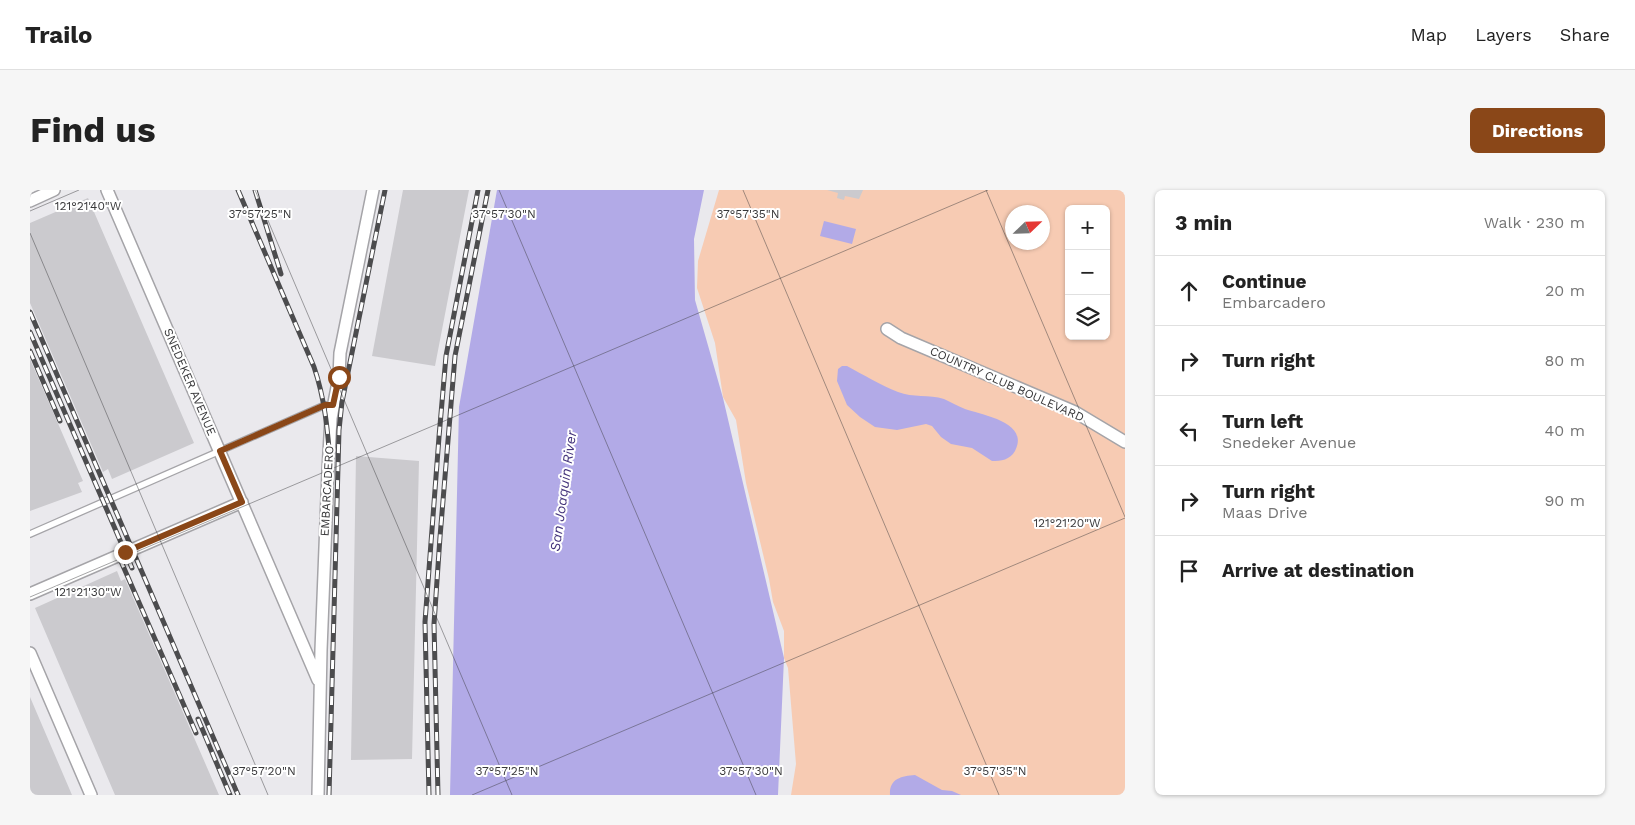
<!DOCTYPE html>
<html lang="en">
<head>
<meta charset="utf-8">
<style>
	:root { --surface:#fff; --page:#f6f6f6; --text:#222; --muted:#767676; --line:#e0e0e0; --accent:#8a4718 }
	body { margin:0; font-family:"Work Sans",sans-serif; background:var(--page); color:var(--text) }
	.controls { position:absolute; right:15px; top:15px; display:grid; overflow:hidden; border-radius:8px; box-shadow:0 1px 4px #0004 }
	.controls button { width:45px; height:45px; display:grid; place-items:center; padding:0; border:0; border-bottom:1px solid var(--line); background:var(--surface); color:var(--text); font:25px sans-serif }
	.compass { position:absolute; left:975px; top:15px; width:45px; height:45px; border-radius:50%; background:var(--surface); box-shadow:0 1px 4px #0004; rotate:67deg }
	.stop { position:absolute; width:15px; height:15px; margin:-11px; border:4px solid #8a4718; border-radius:50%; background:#fff }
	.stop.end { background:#8a4718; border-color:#fff; box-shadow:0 1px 5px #0008 }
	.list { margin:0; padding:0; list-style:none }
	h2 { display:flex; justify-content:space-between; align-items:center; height:65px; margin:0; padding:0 20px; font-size:21px }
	h2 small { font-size:16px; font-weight:400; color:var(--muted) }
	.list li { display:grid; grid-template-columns:32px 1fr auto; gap:15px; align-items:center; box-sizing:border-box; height:70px; padding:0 20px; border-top:1px solid var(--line) }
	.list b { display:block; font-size:19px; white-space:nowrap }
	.list p { margin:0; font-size:16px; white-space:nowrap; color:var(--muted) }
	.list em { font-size:16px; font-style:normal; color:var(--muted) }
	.icon { flex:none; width:28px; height:28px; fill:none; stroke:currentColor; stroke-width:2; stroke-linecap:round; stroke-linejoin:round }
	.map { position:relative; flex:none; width:1095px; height:605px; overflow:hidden; border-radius:8px }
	header { display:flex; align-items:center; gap:30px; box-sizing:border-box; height:70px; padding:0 25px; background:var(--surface); border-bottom:1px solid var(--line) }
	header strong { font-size:24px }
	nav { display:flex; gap:28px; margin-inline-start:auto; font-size:18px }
	.intro { display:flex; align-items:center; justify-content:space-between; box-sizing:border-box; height:120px; padding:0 30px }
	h1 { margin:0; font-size:35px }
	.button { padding:12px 22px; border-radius:8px; background:var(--accent); color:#fff; font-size:18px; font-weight:700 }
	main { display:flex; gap:30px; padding:0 30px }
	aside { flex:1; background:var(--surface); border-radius:8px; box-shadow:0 1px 4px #0004 }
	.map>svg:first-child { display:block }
	.green { fill:#f7cbb3; fill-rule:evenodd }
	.water { fill:#b2aae7 }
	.building { fill:#cbcace }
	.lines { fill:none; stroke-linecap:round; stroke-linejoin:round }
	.lane-casing { stroke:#a5a4a8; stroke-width:8 }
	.street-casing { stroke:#a5a4a8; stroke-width:14 }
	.lane { stroke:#fff; stroke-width:5.5 }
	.street { stroke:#fff; stroke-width:11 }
	.rail-casing { stroke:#4c4c4e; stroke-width:5 }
	.rail { stroke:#fff; stroke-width:3; stroke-dasharray:9; stroke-linecap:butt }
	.route { stroke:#8a4718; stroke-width:6 }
	.ticks { fill:none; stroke:#38383a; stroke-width:1; stroke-opacity:0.45 }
	.labels { text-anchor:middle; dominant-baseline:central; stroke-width:4; stroke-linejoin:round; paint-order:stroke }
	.street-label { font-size:12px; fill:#38383a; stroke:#fff }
	.water-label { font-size:14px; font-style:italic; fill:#44347c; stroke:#fff }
	.ticks-label { font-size:12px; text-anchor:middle; fill:#38383a; stroke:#fff; stroke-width:4; stroke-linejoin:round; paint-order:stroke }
</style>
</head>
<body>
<header>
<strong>Trailo</strong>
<nav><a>Map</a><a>Layers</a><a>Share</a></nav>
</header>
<div class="intro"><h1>Find us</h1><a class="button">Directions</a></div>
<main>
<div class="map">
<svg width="1095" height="605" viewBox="0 0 1095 605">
	<rect width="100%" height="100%" fill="#eae9ed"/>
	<path class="green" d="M689 0H1095V605H761L766 574 758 478 754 468V441L743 412 739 389 716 293 706 230 693 207 685 153 667 98 668 71ZM1039 19H1076V146H1039ZM982 22H1012V52H982Z"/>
	<path class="water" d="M467 0H674L664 49 665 110 693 208 754 468 748 605H420L429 217Z
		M794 31 826 39 822 54 790 46Z
		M812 176H817C834 185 850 195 868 202 883 208 899 204 914 209 921 212 927 216 935 219 952 225 1000 232 985 261 980 270 971 271 962 271L942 258 921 254 911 247 902 236 896 234 867 240 845 237 830 227 817 215 807 191 808 179Z
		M885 585 912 600 922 601 931 605H860C859 589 871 586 885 585Z"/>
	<path class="building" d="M373 0H439L405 176 342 166Z
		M797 0H833L829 9 815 6 814 10 807 8 808 3Z
		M58 8 164 253 82 289 78 279 73 282 0 113V33Z
		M0 169 53 291 48 293 52 302 0 321Z
		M326 266 389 271 382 569 321 570Z
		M87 381 91 391 95 389 189 605H85L5 418Z
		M0 507 42 605H0Z"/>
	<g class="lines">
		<g class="lane-casing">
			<path id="lane" d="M0 344 295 215H303"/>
		</g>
		<g class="street-casing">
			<path id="street" d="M77 0 288 490
				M0 11 24 0
				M857 139 871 148 1045 222 1095 252
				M0 404 212 312
				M0 463 61 605
				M288 605 291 460 298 281 301 228 309 187 310 163 343 0"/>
		</g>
		<use href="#lane" class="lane"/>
		<use href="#street" class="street"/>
		<g class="rail-casing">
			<path id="rail" d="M208 0 284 177C296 212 298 246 301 282
				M225 0 251 84
				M0 122 208 605
				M0 142 102 378
				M0 161 30 231
				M90 369 166 543
				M168 529 200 605
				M299 605 309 240 312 212 355 0
				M399 605 395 432 409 247 416 166 448 0
				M408 605 404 434 410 347 425 166 458 0"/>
		</g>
		<use href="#rail" class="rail"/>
	</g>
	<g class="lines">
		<path class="route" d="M95 362 212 312 190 261 295 215H303L309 187"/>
	</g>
	<path class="ticks" d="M225 0 482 605M469 0 726 605M713 0 969 605M956 0 1095 327M0 21 49 0M0 43 238 605M0 407 958 0M442 605 1095 328"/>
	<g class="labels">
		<g class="street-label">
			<text transform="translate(160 192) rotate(67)">SNEDEKER AVENUE</text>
			<text transform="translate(977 194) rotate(24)">COUNTRY CLUB BOULEVARD</text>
			<text transform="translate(297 301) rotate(-87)">EMBARCADERO</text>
		</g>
		<g class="water-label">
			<text transform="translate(533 301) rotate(-82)">San Joaquin River</text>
		</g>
	</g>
	<g class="ticks-label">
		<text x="58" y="20">121°21'40"W</text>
		<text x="230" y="28">37°57'25"N</text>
		<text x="474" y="28">37°57'30"N</text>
		<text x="718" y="28">37°57'35"N</text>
		<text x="1037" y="337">121°21'20"W</text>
		<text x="58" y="406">121°21'30"W</text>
		<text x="234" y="585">37°57'20"N</text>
		<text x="477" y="585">37°57'25"N</text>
		<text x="721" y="585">37°57'30"N</text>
		<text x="965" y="585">37°57'35"N</text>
	</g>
</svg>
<div class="controls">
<button>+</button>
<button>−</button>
<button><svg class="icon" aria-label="layers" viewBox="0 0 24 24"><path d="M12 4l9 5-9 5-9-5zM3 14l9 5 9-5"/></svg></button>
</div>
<svg class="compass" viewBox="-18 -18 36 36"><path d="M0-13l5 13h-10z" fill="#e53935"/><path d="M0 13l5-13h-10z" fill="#767676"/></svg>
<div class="stop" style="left:309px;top:187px"></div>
<div class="stop end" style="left:95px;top:362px"></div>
</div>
<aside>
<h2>3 min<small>Walk · 230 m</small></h2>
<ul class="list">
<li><svg class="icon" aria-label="ahead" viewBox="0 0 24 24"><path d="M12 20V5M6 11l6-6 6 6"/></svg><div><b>Continue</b><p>Embarcadero</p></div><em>20 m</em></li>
<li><svg class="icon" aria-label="right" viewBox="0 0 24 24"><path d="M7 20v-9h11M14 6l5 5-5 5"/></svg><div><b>Turn right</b></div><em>80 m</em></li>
<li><svg class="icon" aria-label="left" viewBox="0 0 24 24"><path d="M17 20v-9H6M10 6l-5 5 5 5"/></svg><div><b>Turn left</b><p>Snedeker Avenue</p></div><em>40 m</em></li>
<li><svg class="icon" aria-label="right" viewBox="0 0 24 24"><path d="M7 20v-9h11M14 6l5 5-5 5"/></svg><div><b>Turn right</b><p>Maas Drive</p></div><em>90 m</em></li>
<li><svg class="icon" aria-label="arrive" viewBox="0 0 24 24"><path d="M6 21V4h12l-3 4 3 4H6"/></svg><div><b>Arrive at destination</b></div></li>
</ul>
</aside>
</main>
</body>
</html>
